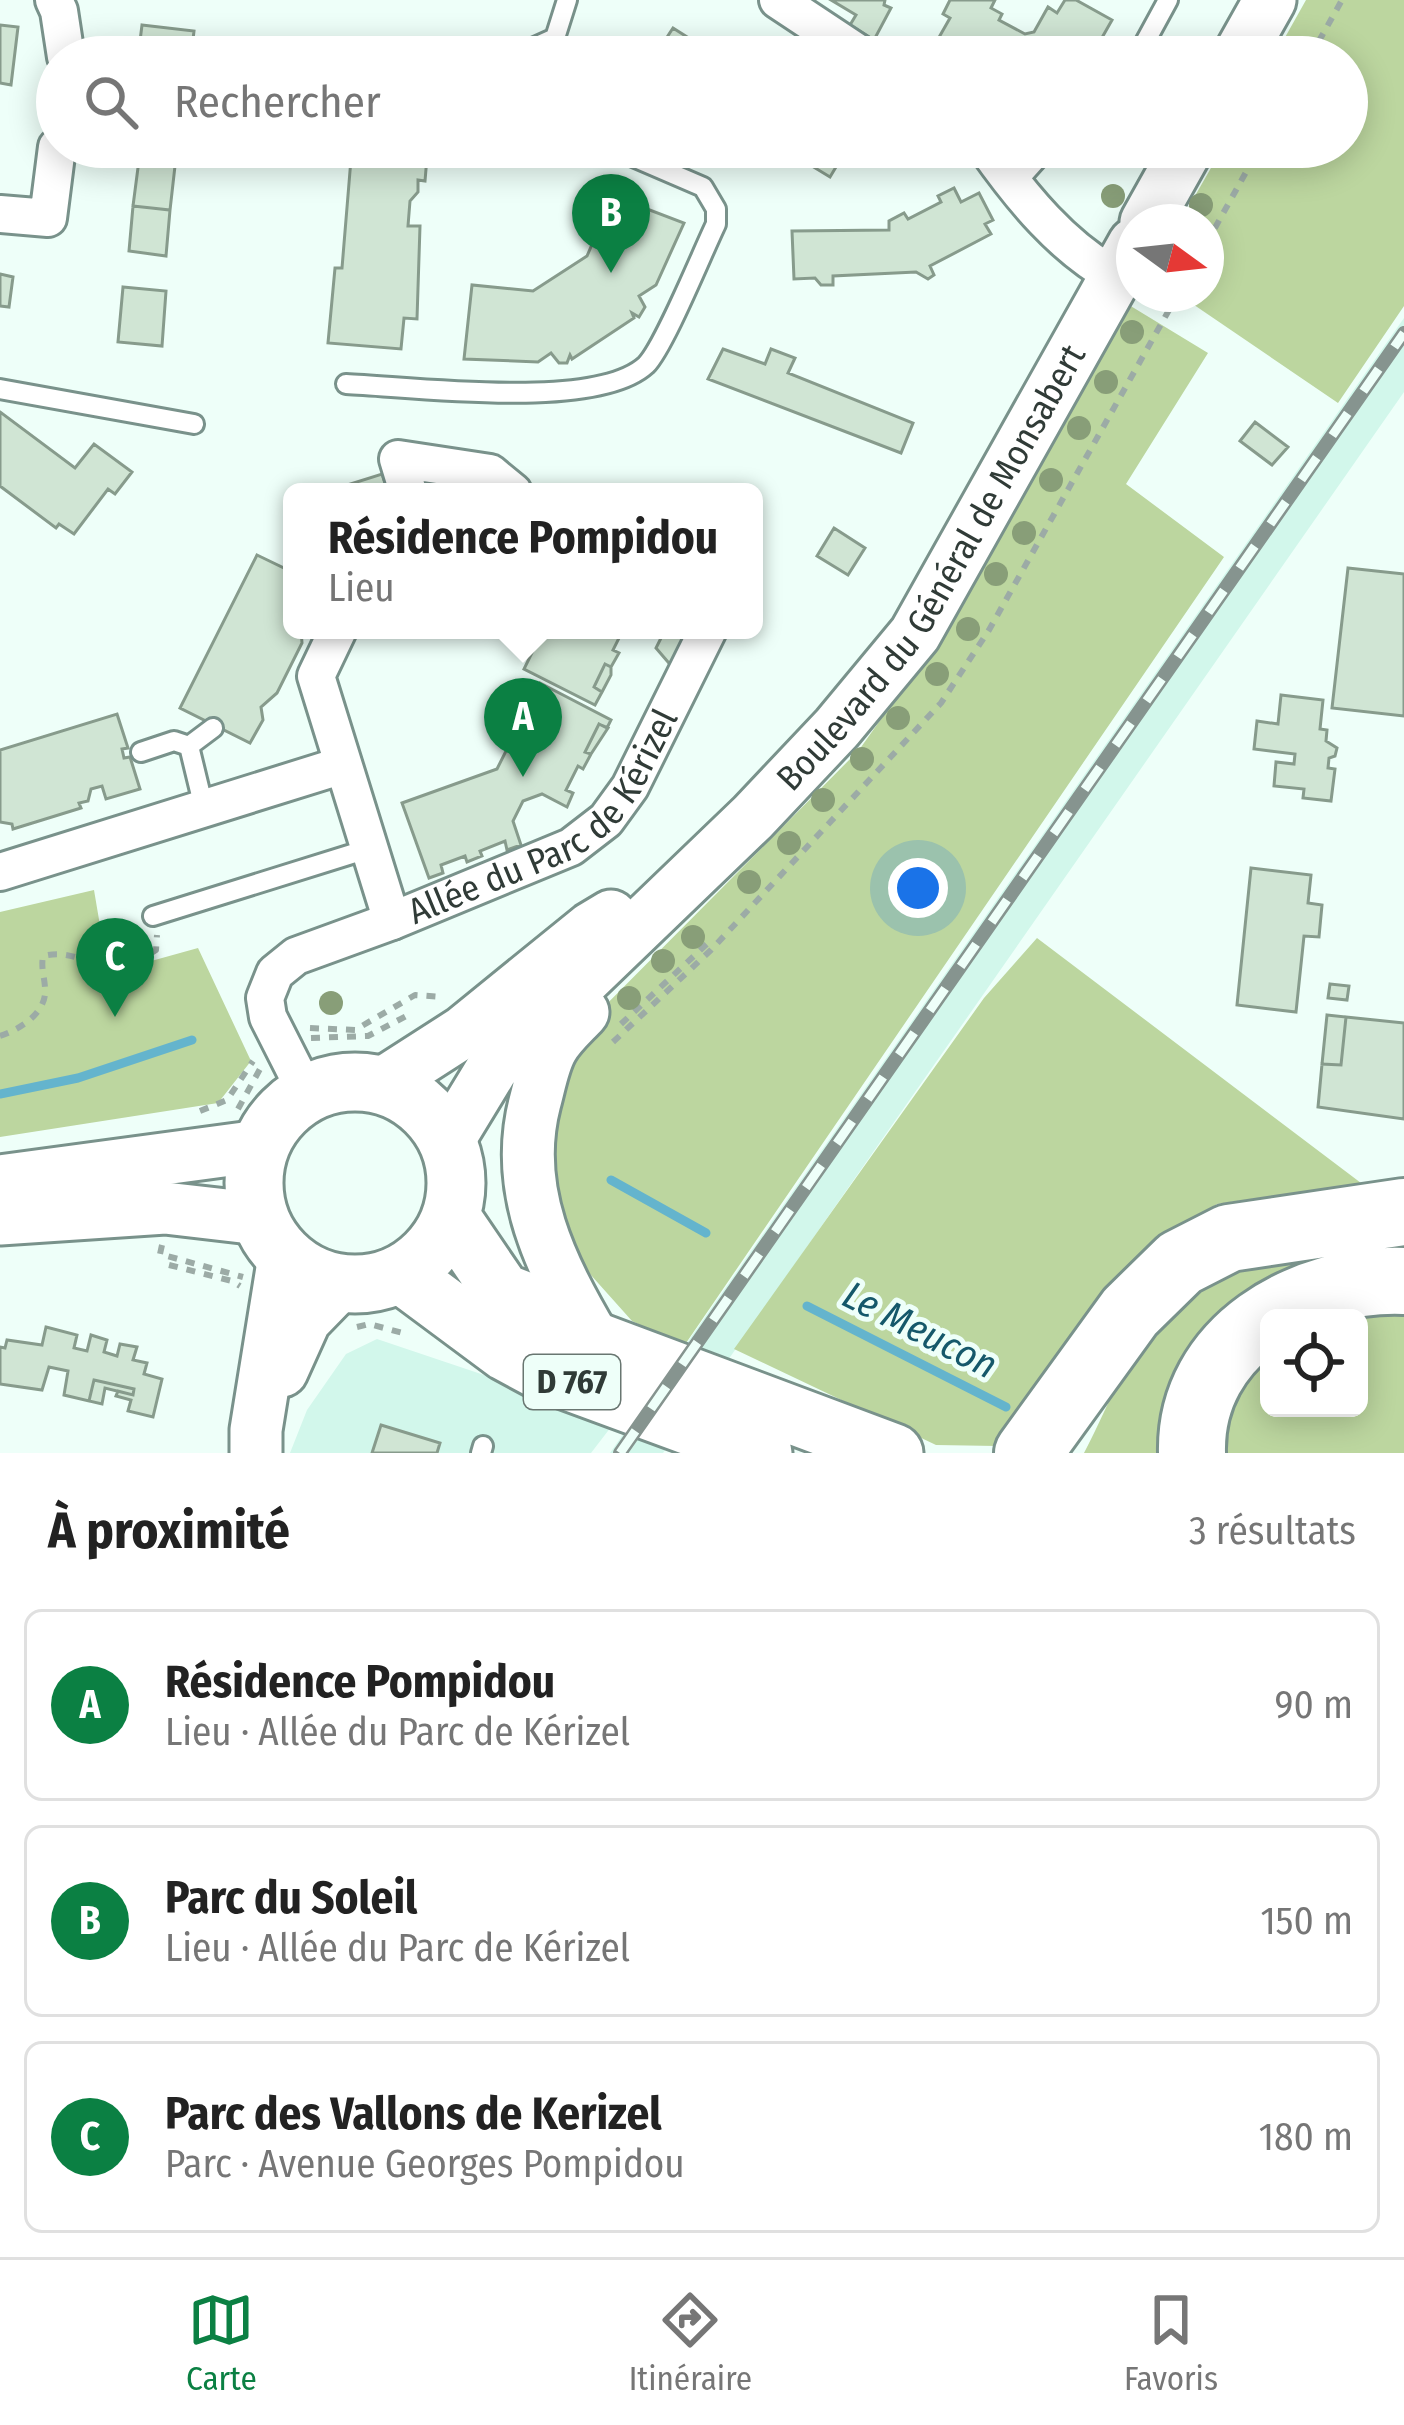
<!DOCTYPE html>
<html lang="fr">
<head>
<meta charset="utf-8">
<style>
	:root { --surface:#fff; --page:#f2f2f2; --text:#222; --muted:#767676; --line:#e0e0e0; --accent:#0b8043 }
	body { margin:0; font-family:"Fira Sans Condensed",sans-serif; background:var(--page); color:var(--text) }
	.controls { position:absolute; right:36px; bottom:36px; display:grid; overflow:hidden; border-radius:18px; box-shadow:0 6px 30px #0003 }
	.controls button { width:108px; height:108px; display:grid; place-items:center; padding:0; border:0; border-bottom:3px solid var(--line); background:var(--surface); color:var(--text); font:60px sans-serif }
	.compass { position:absolute; left:1116px; top:204px; width:108px; height:108px; border-radius:50%; background:var(--surface); box-shadow:0 6px 30px #0003; rotate:105deg }
	.you { position:absolute; left:918px; top:888px; width:42px; height:42px; margin:-30px; border:9px solid #fff; border-radius:50%; background:#1a73e8; box-shadow:0 0 0 18px #1a73e833 }
	.badge { display:grid; place-items:center; width:78px; height:78px; border-radius:50%; background:var(--accent); color:#fff; font-size:39px; font-weight:700 }
	.pin { position:absolute; translate:-50% -99px; filter:drop-shadow(0 3px 6px #0008) }
	.pin::after { content:''; position:absolute; top:63px; width:42px; height:36px; background:inherit; clip-path:polygon(0 0,100% 0,50% 100%) }
	.popup { position:absolute; left:283px; top:483px; width:480px; height:156px; box-sizing:border-box; display:grid; place-content:center; border-radius:18px; background:var(--surface); filter:drop-shadow(0 3px 9px #0005); font-size:39px; white-space:nowrap; color:var(--muted) }
	.popup b { font-size:45px; color:var(--text) }
	.popup::after { content:''; position:absolute; left:50%; top:100%; margin-left:-24px; border:24px solid transparent; border-top-color:var(--surface) }
	.list { margin:0; padding:0; list-style:none }
	h2 { display:flex; justify-content:space-between; align-items:center; height:156px; margin:0; padding:0 48px; font-size:51px }
	h2 small { font-size:39px; font-weight:400; color:var(--muted) }
	.list li { display:grid; grid-template-columns:78px 1fr auto; gap:36px; align-items:center; box-sizing:border-box; height:192px; margin:0 24px 24px; padding:0 24px; border:3px solid var(--line); border-radius:18px }
	.list b { display:block; font-size:45px; white-space:nowrap }
	.list p { margin:0; font-size:39px; white-space:nowrap; color:var(--muted) }
	.list em { font-size:39px; font-style:normal; color:var(--muted) }
	.icon { flex:none; width:66px; height:66px; fill:none; stroke:currentColor; stroke-width:2; stroke-linecap:round; stroke-linejoin:round }
	.map { position:relative; flex:none; width:1404px; height:1453px; overflow:hidden }
	.search { position:absolute; background:var(--surface); box-shadow:0 6px 30px #0003; left:36px; right:36px; top:36px; height:132px; display:flex; align-items:center; gap:30px; box-sizing:border-box; padding:0 42px; border-radius:66px; color:var(--muted); font-size:45px }
	.sheet { height:804px; background:var(--surface) }
	nav { display:flex; justify-content:space-around; align-items:center; box-sizing:border-box; height:168px; border-top:3px solid var(--line); background:var(--surface); font-size:33px; color:var(--muted) }
	nav a { display:grid; justify-items:center; gap:6px }
	nav .on { color:var(--accent) }
	.map>svg:first-child { display:block }
	.built { fill:#d2f7eb }
	.green { fill:#bcd69f; fill-rule:evenodd }
	.lines { fill:none; stroke-linecap:round; stroke-linejoin:round }
	.stream { stroke:#64b4cd; stroke-width:9 }
	.building { fill:#d0e5d4; stroke:#879b8c; stroke-width:3 }
	.lane-casing { stroke:#79928b; stroke-width:24 }
	.street-casing { stroke:#79928b; stroke-width:42 }
	.secondary-casing { stroke:#79928b; stroke-width:57 }
	.primary-casing { stroke:#79928b; stroke-width:63 }
	.highway-casing { stroke:#79928b; stroke-width:72 }
	.path { stroke:#9caba6; stroke-width:6; stroke-dasharray:9 9; stroke-linecap:butt }
	.lane { stroke:#fff; stroke-width:18 }
	.street { stroke:#fff; stroke-width:36 }
	.secondary { stroke:#fff; stroke-width:51 }
	.primary { stroke:#fff; stroke-width:57 }
	.highway { stroke:#fff; stroke-width:66 }
	.rail-casing { stroke:#86948f; stroke-width:14 }
	.rail { stroke:#eefff9; stroke-width:9; stroke-dasharray:27; stroke-linecap:butt }
	.tree { fill:#889e78 }
	.labels { text-anchor:middle; dominant-baseline:central; stroke-width:10; stroke-linejoin:round; paint-order:stroke }
	.shield { fill:#eefff9; stroke:#697671; stroke-width:3 }
	.shield-label { font-size:33px; font-weight:bold; fill:#303b37 }
	.street-label { font-size:36px; fill:#303b37; stroke:#eefff9 }
	.water-label { font-size:39px; font-style:italic; fill:#15586a; stroke:#eefff9 }
</style>
</head>
<body>
<div class="map">
<svg width="1404" height="1453" viewBox="0 0 1404 1453">
	<rect width="100%" height="100%" fill="#eefff9"/>
	<path class="built" d="M1404 318V392L663 1453H610Z
		M377 1339 484 1375 611 1427 591 1453H290L307 1410 346 1354Z"/>
	<path class="green" d="M1306 0H1404V306L1338 403 1178 294H1206V222H1180L1223 147H1347V57H1274Z
		M1129 305 1208 353 1126 484 1224 557 684 1346 632 1321 573 1255 547 1165 568 1043 859 750 954 616Z
		M94 890 108 973 198 948 251 1061 218 1103 0 1137V912Z
		M1037 938 1361 1183 1217 1204 1146 1254 997 1446 936 1445 734 1349 984 998Z
		M1404 1232V1453H1210L1176 1414 1158 1453H1084C1104 1416 1120 1371 1145 1337 1209 1250 1306 1246 1404 1232ZM1269 1318H1359V1408H1269Z"/>
	<g class="lines">
		<path class="stream" d="M0 1094 78 1078 192 1040
			M611 1180 706 1233
			M807 1306 1006 1407"/>
	</g>
	<path class="building" d="M831 0H885L884 5 891 8 874 40 850 25 856 15Z
		M950 0H995L991 8 1002 14 999 20 1025 34 1034 32 1048 7 1057 13 1065 0H1076L1112 20 1091 57H938L930 53 950 18 943 14Z
		M0 25 18 27 11 85 0 83Z
		M142 25 194 31 191 57H138Z
		M673 28 706 49 704 57H665L658 51Z
		M352 147H413V155L427 157 425 181 418 180V192L410 201 408 226H420L417 319 404 318 401 349 328 343 335 268H342Z
		M783 147H848L830 177 802 160V151L794 147 791 152Z
		M139 160 175 166 170 210 133 206Z
		M954 188 961 202 979 193 993 220 985 224 991 234 930 266 934 275 928 279 916 272 833 276V285H821L815 278 794 279 792 231 889 230V221L904 213 908 219 941 202 938 196Z
		M613 196 684 223 656 285 639 296 645 307 639 317 632 313 634 318 572 359 570 355 567 363H559L551 353 538 362 464 359 472 285 533 291 587 256Z
		M133 206 170 210 166 256 129 251Z
		M0 274 13 277 9 307 0 306Z
		M123 287 166 291 162 346 118 342Z
		M723 349 765 364 771 349 795 358 788 373 913 423 901 453 708 379Z
		M0 412 75 468 94 444 132 472 115 494 108 489 74 534 59 524 56 528 0 486Z
		M1255 422 1288 447 1272 465 1240 441Z
		M382 474 388 492H325Z
		M834 528 865 548 848 575 817 556Z
		M257 555 292 572V630H301L302 643 277 693 261 707 263 720 250 743 180 708Z
		M1348 568 1404 574V716L1332 708Z
		M543 630H623L613 650 619 653 611 667 605 664 594 687 602 692 595 705 524 669Z
		M665 630H693L674 669 656 648Z
		M605 664 611 667V675L602 692 594 687Z
		M540 683 611 720 607 728 599 724 585 752 591 754 583 769 578 766 566 790 573 793 567 807 542 794 523 801 513 821 521 845 507 850 505 841 480 851 482 856 467 862 465 856 441 865 443 873 429 878 402 803 497 769Z
		M1281 695 1323 700 1320 729 1327 730 1326 741 1337 748 1335 756 1329 758 1328 768 1335 769 1331 801 1303 798 1304 789 1274 786 1276 762 1294 764 1295 754 1254 749 1257 721 1278 724Z
		M117 714 128 748 122 749 124 758 130 757 140 789 106 799 102 786 91 789 88 801 79 803 81 808 13 829 12 824 0 822V750Z
		M599 724 608 728 591 754 585 752Z
		M1251 868 1311 875 1308 903 1322 905 1319 937 1304 936 1296 1012 1237 1005Z
		M1330 984 1349 986 1347 1000 1328 998Z
		M1327 1015 1346 1017 1341 1065 1322 1064Z
		M1346 1017 1404 1023V1119L1318 1107 1322 1064 1341 1065Z
		M46 1327 77 1335 74 1348 87 1351 91 1335 107 1340 104 1352 117 1356 120 1344 137 1347 133 1360 147 1363 144 1374 162 1379 153 1417 128 1411 131 1400 116 1396 118 1391 133 1395 134 1389 94 1380 89 1401 64 1395 68 1371 49 1367 42 1390 0 1384V1347L5 1348 7 1340 42 1345Z
		M94 1380 134 1389 133 1395 105 1388 102 1404 89 1401Z
		M381 1425 440 1443 437 1453H372Z"/>
	<g class="lines">
		<g class="lane-casing">
			<path id="lane" d="M513 57 555 38
				M554 57 555 38 567 0
				M1137 57 1168 0
				M1013 186 1040 156 1065 147
				M346 384C416 387 596 411 646 365 664 347 702 253 716 224V209L703 187 610 147
				M0 389 194 424
				M189 746 213 728
				M141 752 174 741 189 746 204 808
				M153 916 371 848
				M481 1453 483 1446"/>
		</g>
		<g class="street-casing">
			<g id="street">
				<path d="M54 0 59 11 66 57"/>
				<path d="M778 0 864 57"/>
				<path d="M986 147C1022 198 1062 247 1116 277"/>
				<path d="M0 214 48 218 57 147"/>
				<path d="M408 492 398 459 490 473 513 492"/>
				<path d="M338 630 316 676 392 921"/>
				<path d="M0 872 343 765"/>
				<path id="s1" d="M307 1094 268 1017 265 998 275 973 296 956 392 921 571 847 606 820 630 787 708 630"/>
			</g>
		</g>
		<g class="secondary-casing">
			<g id="secondary">
				<path d="M1238 57 1270 0"/>
				<path d="M1146 222 1188 147"/>
				<path d="M583 1012C573 1023 560 1034 552 1048 543 1064 540 1084 535 1102 512 1190 551 1266 595 1341"/>
				<path d="M382 1084 463 1032 591 928 611 916"/>
				<path id="s2" d="M448 1141 493 1067 753 817 837 728 915 634 1134 244"/>
				<path d="M0 1181 260 1146"/>
				<path d="M0 1219 165 1208 260 1219"/>
				<path d="M282 1371 305 1320 340 1284"/>
				<path d="M256 1453V1430L284 1256"/>
			</g>
		</g>
		<g class="primary-casing">
			<path id="primary" d="M254 1183a101 101 0 1 1 202 0a101 101 0 1 1-202 0Z
				M451 1217 502 1292 530 1303 595 1341 894 1453
				M401 1274 506 1352 543 1372 763 1453"/>
		</g>
		<g class="highway-casing">
			<path id="highway" d="M1028 1453 1130 1312 1180 1263 1229 1238 1404 1212
				M1192 1453C1189 1340 1304 1277 1404 1281"/>
		</g>
		<path class="path" d="M1310 57 1342 0
			M1206 244 1260 147
			M621 1024 710 941
			M310 1028 355 1030 415 995 442 997
			M0 1036C21 1029 48 1012 45 987 44 975 41 968 43 956 86 945 99 989 156 950L157 935
			M311 1038 368 1036 412 1013
			M613 1042 711 950 941 703 989 630 1178 294
			M238 1109 260 1069
			M200 1111 227 1100 253 1061
			M162 1245 160 1254 243 1277
			M169 1265 232 1281 240 1286
			M357 1327 369 1324 403 1333"/>
		<use href="#lane" class="lane"/>
		<use href="#street" class="street"/>
		<use href="#secondary" class="secondary"/>
		<use href="#primary" class="primary"/>
		<use href="#highway" class="highway"/>
		<g class="rail-casing">
			<path id="rail" d="M620 1453 1404 333"/>
		</g>
		<use href="#rail" class="rail"/>
	</g>
	<g class="tree">
		<circle cx="1113" cy="196" r="12"/>
		<circle cx="1201" cy="205" r="12"/>
		<circle cx="1132" cy="332" r="12"/>
		<circle cx="1106" cy="382" r="12"/>
		<circle cx="1079" cy="428" r="12"/>
		<circle cx="1051" cy="480" r="12"/>
		<circle cx="1024" cy="533" r="12"/>
		<circle cx="996" cy="574" r="12"/>
		<circle cx="968" cy="629" r="12"/>
		<circle cx="937" cy="674" r="12"/>
		<circle cx="898" cy="718" r="12"/>
		<circle cx="862" cy="759" r="12"/>
		<circle cx="823" cy="800" r="12"/>
		<circle cx="789" cy="843" r="12"/>
		<circle cx="749" cy="882" r="12"/>
		<circle cx="693" cy="937" r="12"/>
		<circle cx="663" cy="961" r="12"/>
		<circle cx="629" cy="998" r="12"/>
		<circle cx="331" cy="1003" r="12"/>
	</g>
	<g class="labels">
		<rect class="shield" x="524" y="1355" width="96" height="54" rx="9"/>
		<g class="shield-label">
			<text x="572" y="1382">D 767</text>
		</g>
		<g class="street-label">
			<text stroke="none"><textPath href="#s2" startOffset="756">Boulevard du Général de Monsabert</textPath></text>
			<text stroke="none"><textPath href="#s1" startOffset="453">Allée du Parc de Kérizel</textPath></text>
		</g>
		<g class="water-label">
			<text transform="translate(920 1330) rotate(27)">Le Meucon</text>
		</g>
	</g>
</svg>
<div class="controls">
<button><svg class="icon" aria-label="locate" viewBox="0 0 24 24"><circle cx="12" cy="12" r="6"/><path d="M12 2v4M12 18v4M2 12h4M18 12h4"/></svg></button>
</div>
<svg class="compass" viewBox="-18 -18 36 36"><path d="M0-13l5 13h-10z" fill="#e53935"/><path d="M0 13l5-13h-10z" fill="#767676"/></svg>
<div class="you"></div>
<div class="pin badge" style="left:523px;top:777px">A</div>
<div class="popup"><b>Résidence Pompidou</b>Lieu</div>
<div class="pin badge" style="left:611px;top:273px">B</div>
<div class="pin badge" style="left:115px;top:1017px">C</div>
<div class="search"><svg class="icon" aria-label="search" viewBox="0 0 24 24"><circle cx="10" cy="10" r="6"/><path d="M15 15l6 6"/></svg>Rechercher</div>
</div>
<section class="sheet">
<h2>À proximité<small>3 résultats</small></h2>
<ul class="list">
<li><span class="badge">A</span><div><b>Résidence Pompidou</b><p>Lieu · Allée du Parc de Kérizel</p></div><em>90 m</em></li>
<li><span class="badge">B</span><div><b>Parc du Soleil</b><p>Lieu · Allée du Parc de Kérizel</p></div><em>150 m</em></li>
<li><span class="badge">C</span><div><b>Parc des Vallons de Kerizel</b><p>Parc · Avenue Georges Pompidou</p></div><em>180 m</em></li>
</ul>
</section>
<nav>
<a class="on"><svg class="icon" aria-label="map" viewBox="0 0 24 24"><path d="M3 6l6-2 6 2 6-2v14l-6 2-6-2-6 2zM9 4v14M15 6v14"/></svg>Carte</a>
<a><svg class="icon" aria-label="directions" viewBox="0 0 24 24"><path d="M12 3l9 9-9 9-9-9zM9 14v-3h6M13 9l2 2-2 2"/></svg>Itinéraire</a>
<a><svg class="icon" aria-label="saved" viewBox="0 0 24 24"><path d="M7 4h10v16l-5-4-5 4z"/></svg>Favoris</a>
</nav>
</body>
</html>
